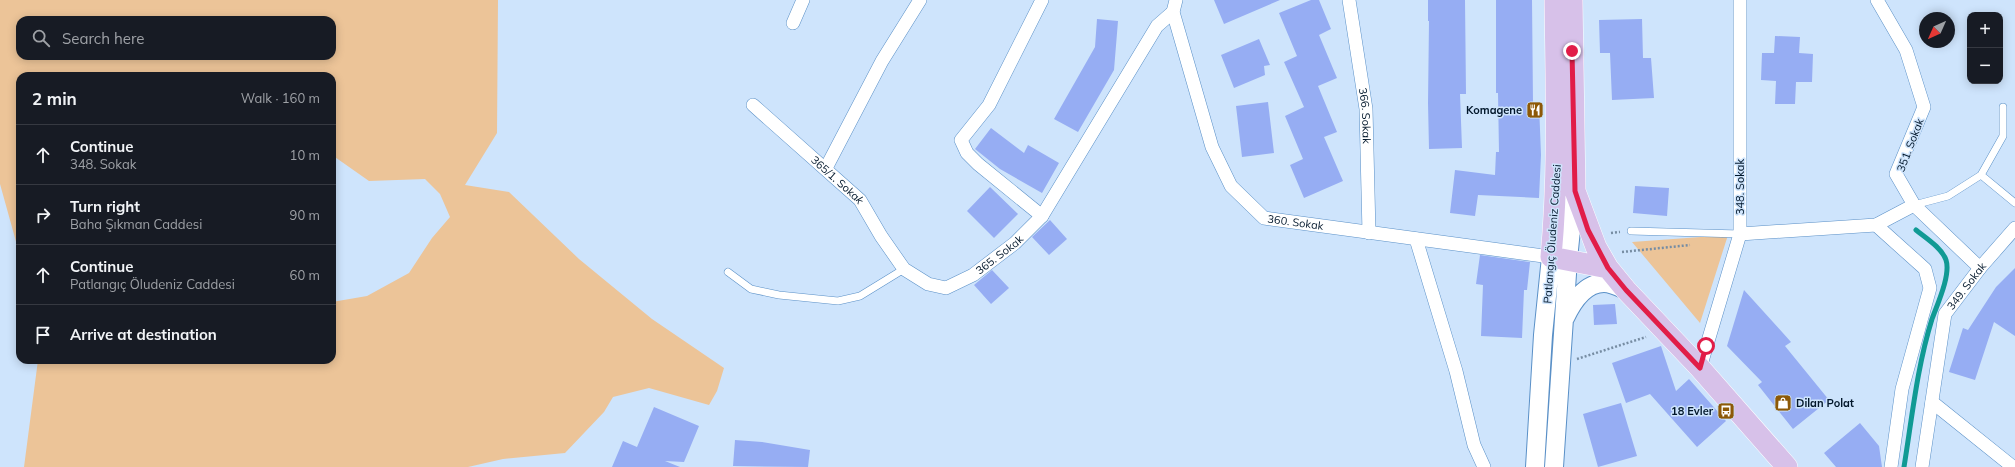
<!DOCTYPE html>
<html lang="en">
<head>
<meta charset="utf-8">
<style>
	:root { --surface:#171b24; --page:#20242c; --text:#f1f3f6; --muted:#9ea1a6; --line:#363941 }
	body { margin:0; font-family:Mulish,sans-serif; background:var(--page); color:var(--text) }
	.controls { position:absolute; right:12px; top:12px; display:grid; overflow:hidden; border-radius:8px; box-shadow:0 2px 10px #0003 }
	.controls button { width:36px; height:36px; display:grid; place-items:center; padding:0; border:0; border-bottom:1px solid var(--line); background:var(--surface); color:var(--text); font:20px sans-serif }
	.compass { position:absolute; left:1919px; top:12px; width:36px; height:36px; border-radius:50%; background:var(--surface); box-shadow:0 2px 10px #0003; rotate:225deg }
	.stop { position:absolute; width:12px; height:12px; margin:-9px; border:3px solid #e11d48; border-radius:50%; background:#fff }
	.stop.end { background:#e11d48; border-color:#fff; box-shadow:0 1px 4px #0008 }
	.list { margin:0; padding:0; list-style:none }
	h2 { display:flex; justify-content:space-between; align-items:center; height:52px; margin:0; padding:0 16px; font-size:17px }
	h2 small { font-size:13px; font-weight:400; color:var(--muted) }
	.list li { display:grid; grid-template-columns:26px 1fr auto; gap:12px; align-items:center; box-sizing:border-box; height:60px; padding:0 16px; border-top:1px solid var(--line) }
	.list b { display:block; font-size:15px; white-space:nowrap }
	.list p { margin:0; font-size:13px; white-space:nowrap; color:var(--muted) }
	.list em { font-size:13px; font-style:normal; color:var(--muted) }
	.icon { flex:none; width:22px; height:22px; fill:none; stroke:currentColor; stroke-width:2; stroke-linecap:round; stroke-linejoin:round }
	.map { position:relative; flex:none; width:2015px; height:467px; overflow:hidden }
	.search { position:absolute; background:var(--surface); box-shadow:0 2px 10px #0003; left:16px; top:16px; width:320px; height:44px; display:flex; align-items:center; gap:10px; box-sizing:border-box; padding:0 14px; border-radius:12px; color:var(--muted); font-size:15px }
	.panel { position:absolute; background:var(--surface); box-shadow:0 2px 10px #0003; left:16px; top:72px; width:320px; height:292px; border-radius:12px }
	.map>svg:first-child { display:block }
	.green { fill:#ecc498; fill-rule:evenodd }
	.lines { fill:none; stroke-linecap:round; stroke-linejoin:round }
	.stream { stroke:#109a94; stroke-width:5 }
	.building { fill:#96adf3 }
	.service-casing { stroke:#5a90c7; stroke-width:8 }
	.minor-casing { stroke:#5a90c7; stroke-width:14 }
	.secondary-casing { stroke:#5a90c7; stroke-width:20 }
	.primary-casing { stroke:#fff; stroke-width:22 }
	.path { stroke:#778da3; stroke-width:2.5; stroke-dasharray:2 2; stroke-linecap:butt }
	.service { stroke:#fff; stroke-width:7 }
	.minor { stroke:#fff; stroke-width:13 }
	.secondary { stroke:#fff; stroke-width:18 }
	.primary { stroke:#d7c1e9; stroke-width:21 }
	.route { stroke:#e11d48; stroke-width:5 }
	.labels { text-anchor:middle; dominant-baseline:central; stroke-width:3; stroke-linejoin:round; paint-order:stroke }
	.poi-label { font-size:11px; font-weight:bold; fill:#02172b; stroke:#cee4fc; text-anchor:end }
	.street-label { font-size:11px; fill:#02172b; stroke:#cee4fc }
</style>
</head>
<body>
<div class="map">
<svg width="2015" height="467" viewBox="0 0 2015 467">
	<rect width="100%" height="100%" fill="#cee4fc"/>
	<path class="green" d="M0 0H498L497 133 465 185 509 192 579 259 652 319 724 368 717 391 709 405 649 388 613 397 604 412 565 453 503 459 468 467H24L38 360H332V302L367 296 409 273 432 238 450 217 440 194 425 179 369 181 332 155V76H20V256L0 184ZM20 20H332V56H20Z
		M1728 235 1700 323 1632 242Z"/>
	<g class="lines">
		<path class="stream" d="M1904 467C1912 418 1917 367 1932 319 1937 305 1951 275 1946 260 1942 248 1926 238 1916 230"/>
	</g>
	<path class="building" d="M1214 0H1280L1224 24Z
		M1311 0H1319L1331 29 1319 35 1337 78 1318 86 1337 132 1324 137 1343 181 1304 198 1290 165 1303 159 1285 116 1304 107 1284 62 1297 56 1279 13Z
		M1428 0H1465L1466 94H1460L1462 148 1429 149 1428 103 1429 21H1428Z
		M1496 0H1532L1533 104H1539L1541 155 1539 198 1478 195 1475 216 1450 213 1455 170 1495 175 1496 152H1499L1498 93H1496Z
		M1097 19 1118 21 1114 70 1078 132 1054 119 1095 47Z
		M1642 19 1643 58H1651L1654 98 1612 100 1610 53H1600L1599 20Z
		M1775 36 1800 37 1799 53 1813 54 1812 82H1796L1795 104H1775L1776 81 1761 80 1762 53H1774Z
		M1259 39 1270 65 1264 66 1265 75 1234 88 1221 55Z
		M1268 102 1274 153 1242 157 1236 106Z
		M991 128 1024 153 1028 145 1059 163 1042 193 1000 169 975 149Z
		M1635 186 1669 188 1667 216 1633 213Z
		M990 187 1018 214 994 238 967 211Z
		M1050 220 1067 239 1049 255 1032 237Z
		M1480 255 1530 262 1527 290H1524L1522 338 1481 336 1483 285 1476 284Z
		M2015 268V336L1994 322 1975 380 1949 372 1963 328 1968 330 1996 287Z
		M992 270 1009 288 991 304 974 285Z
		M1744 290 1791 342 1785 346 1829 400 1793 429 1758 385 1762 382 1727 346Z
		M1615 304 1617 324 1594 325 1593 305Z
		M1661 346 1676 391 1689 379 1726 421 1697 447 1650 394 1626 403 1612 363Z
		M1621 403 1637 456 1598 467 1583 414Z
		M654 407 699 426 684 462 665 461 680 467H612L623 441 637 447Z
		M1860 423 1879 446 1882 467H1836L1824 453Z
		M735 440 762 442 810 450 808 467 733 466Z"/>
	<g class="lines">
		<g class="service-casing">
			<path id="service" d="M1981 175 2003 136V107
				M1914 205 1948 196 1981 175 2015 203
				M1631 231 1740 234
				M728 272 751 289 779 295 838 301 860 296 904 269"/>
		</g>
		<g class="minor-casing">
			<g id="minor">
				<path id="s1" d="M1176 0 1173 12 1212 147 1231 186 1264 218 1551 257"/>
				<path id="s2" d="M1349 0 1366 109 1369 233"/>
				<path d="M1877 0 1906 50 1924 107 1896 174 1914 205 1980 268"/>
				<path d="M793 23 803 0"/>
				<path id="s3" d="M753 105 860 200 881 236 904 269 928 284 946 288 973 275 1015 243 1042 216 1157 26 1173 12"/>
				<path d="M826 168 882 61 920 0"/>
				<path d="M1042 216 978 164 967 153 961 140 989 105 1042 0"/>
				<path d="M1876 225 1925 269 1930 288 1902 389 1891 467"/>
				<path d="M1740 234 1876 225 1914 205"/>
				<path d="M1416 239 1456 371 1474 445 1484 467"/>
				<path d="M1700 368 1740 234V0"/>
				<path d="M1932 402 2013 467"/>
				<path id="s4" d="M1922 467 1945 314 1980 268 2015 228"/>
			</g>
		</g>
		<g class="secondary-casing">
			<path id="secondary" d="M1565 318C1572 303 1585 283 1604 283 1611 283 1619 287 1626 290
				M1535 467 1543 335 1551 257
				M1554 467 1568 259 1575 191"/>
		</g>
		<g class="primary-casing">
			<path id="primary" d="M1555 0C1556 86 1559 171 1551 257L1608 268
				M1572 0 1575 191 1596 247 1608 268 1626 290 1700 368 1787 467"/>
		</g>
		<path class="path" d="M1611 233 1620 232
			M1622 252 1690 245
			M1577 359 1646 337"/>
		<use href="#service" class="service"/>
		<use href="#minor" class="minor"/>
		<use href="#secondary" class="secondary"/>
		<use href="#primary" class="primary"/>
	</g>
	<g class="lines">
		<path class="route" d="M1572 51 1575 191 1588 230 1608 268 1626 290 1700 368 1706 346"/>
	</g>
	<defs>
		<g id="restaurant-square" transform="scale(0.9)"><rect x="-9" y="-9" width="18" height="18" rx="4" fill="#8d5907" stroke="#cee4fc"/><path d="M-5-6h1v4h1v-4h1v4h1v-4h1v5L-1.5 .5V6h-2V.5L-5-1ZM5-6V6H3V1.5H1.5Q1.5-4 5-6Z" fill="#fff"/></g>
		<g id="shop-square" transform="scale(0.9)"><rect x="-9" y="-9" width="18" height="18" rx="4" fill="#8d5907" stroke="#cee4fc"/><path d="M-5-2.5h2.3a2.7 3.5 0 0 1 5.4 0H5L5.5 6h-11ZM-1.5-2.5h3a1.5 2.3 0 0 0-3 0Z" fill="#fff"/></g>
		<g id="bus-square" transform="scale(0.9)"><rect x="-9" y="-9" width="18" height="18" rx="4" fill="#8d5907" stroke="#cee4fc"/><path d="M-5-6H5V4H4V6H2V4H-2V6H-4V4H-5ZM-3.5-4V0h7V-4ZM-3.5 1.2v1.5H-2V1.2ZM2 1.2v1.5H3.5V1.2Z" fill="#fff"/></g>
	</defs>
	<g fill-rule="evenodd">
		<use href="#restaurant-square" x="1535" y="110"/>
		<use href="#shop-square" x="1783" y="403"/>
		<use href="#bus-square" x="1726" y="411"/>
	</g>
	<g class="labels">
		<g class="poi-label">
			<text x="1522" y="110">Komagene</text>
			<text x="1796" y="403" text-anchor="start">Dilan Polat</text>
			<text x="1713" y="411">18 Evler</text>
		</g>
		<g class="street-label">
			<text stroke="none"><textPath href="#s2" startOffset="117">366. Sokak</textPath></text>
			<text transform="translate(1910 145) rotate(-69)">351. Sokak</text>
			<text stroke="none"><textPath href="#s3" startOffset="113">365/1. Sokak</textPath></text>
			<text transform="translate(1740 187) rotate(-90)">348. Sokak</text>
			<text stroke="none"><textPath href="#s1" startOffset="274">360. Sokak</textPath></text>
			<text transform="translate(1552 234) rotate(-86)">Patlangıç Öludeniz Caddesi</text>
			<text stroke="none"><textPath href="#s3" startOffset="335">365. Sokak</textPath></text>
			<text stroke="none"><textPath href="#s4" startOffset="190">349. Sokak</textPath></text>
		</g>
	</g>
</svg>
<div class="controls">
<button>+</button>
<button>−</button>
</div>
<svg class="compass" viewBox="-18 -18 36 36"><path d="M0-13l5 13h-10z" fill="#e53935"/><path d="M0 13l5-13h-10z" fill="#9ea1a6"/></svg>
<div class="stop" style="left:1706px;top:346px"></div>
<div class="stop end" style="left:1572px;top:51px"></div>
<div class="search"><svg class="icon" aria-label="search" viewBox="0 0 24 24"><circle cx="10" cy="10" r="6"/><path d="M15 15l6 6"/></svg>Search here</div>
<section class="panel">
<h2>2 min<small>Walk · 160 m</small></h2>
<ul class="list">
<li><svg class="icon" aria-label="ahead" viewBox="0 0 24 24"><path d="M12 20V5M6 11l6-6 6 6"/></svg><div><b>Continue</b><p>348. Sokak</p></div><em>10 m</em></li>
<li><svg class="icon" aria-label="right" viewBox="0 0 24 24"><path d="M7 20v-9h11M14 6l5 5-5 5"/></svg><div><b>Turn right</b><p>Baha Şıkman Caddesi</p></div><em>90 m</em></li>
<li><svg class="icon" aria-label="ahead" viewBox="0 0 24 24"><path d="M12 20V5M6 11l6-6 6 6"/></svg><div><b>Continue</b><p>Patlangıç Öludeniz Caddesi</p></div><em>60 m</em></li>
<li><svg class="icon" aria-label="arrive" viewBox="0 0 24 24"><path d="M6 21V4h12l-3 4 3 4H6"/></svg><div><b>Arrive at destination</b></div></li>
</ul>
</section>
</div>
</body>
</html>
